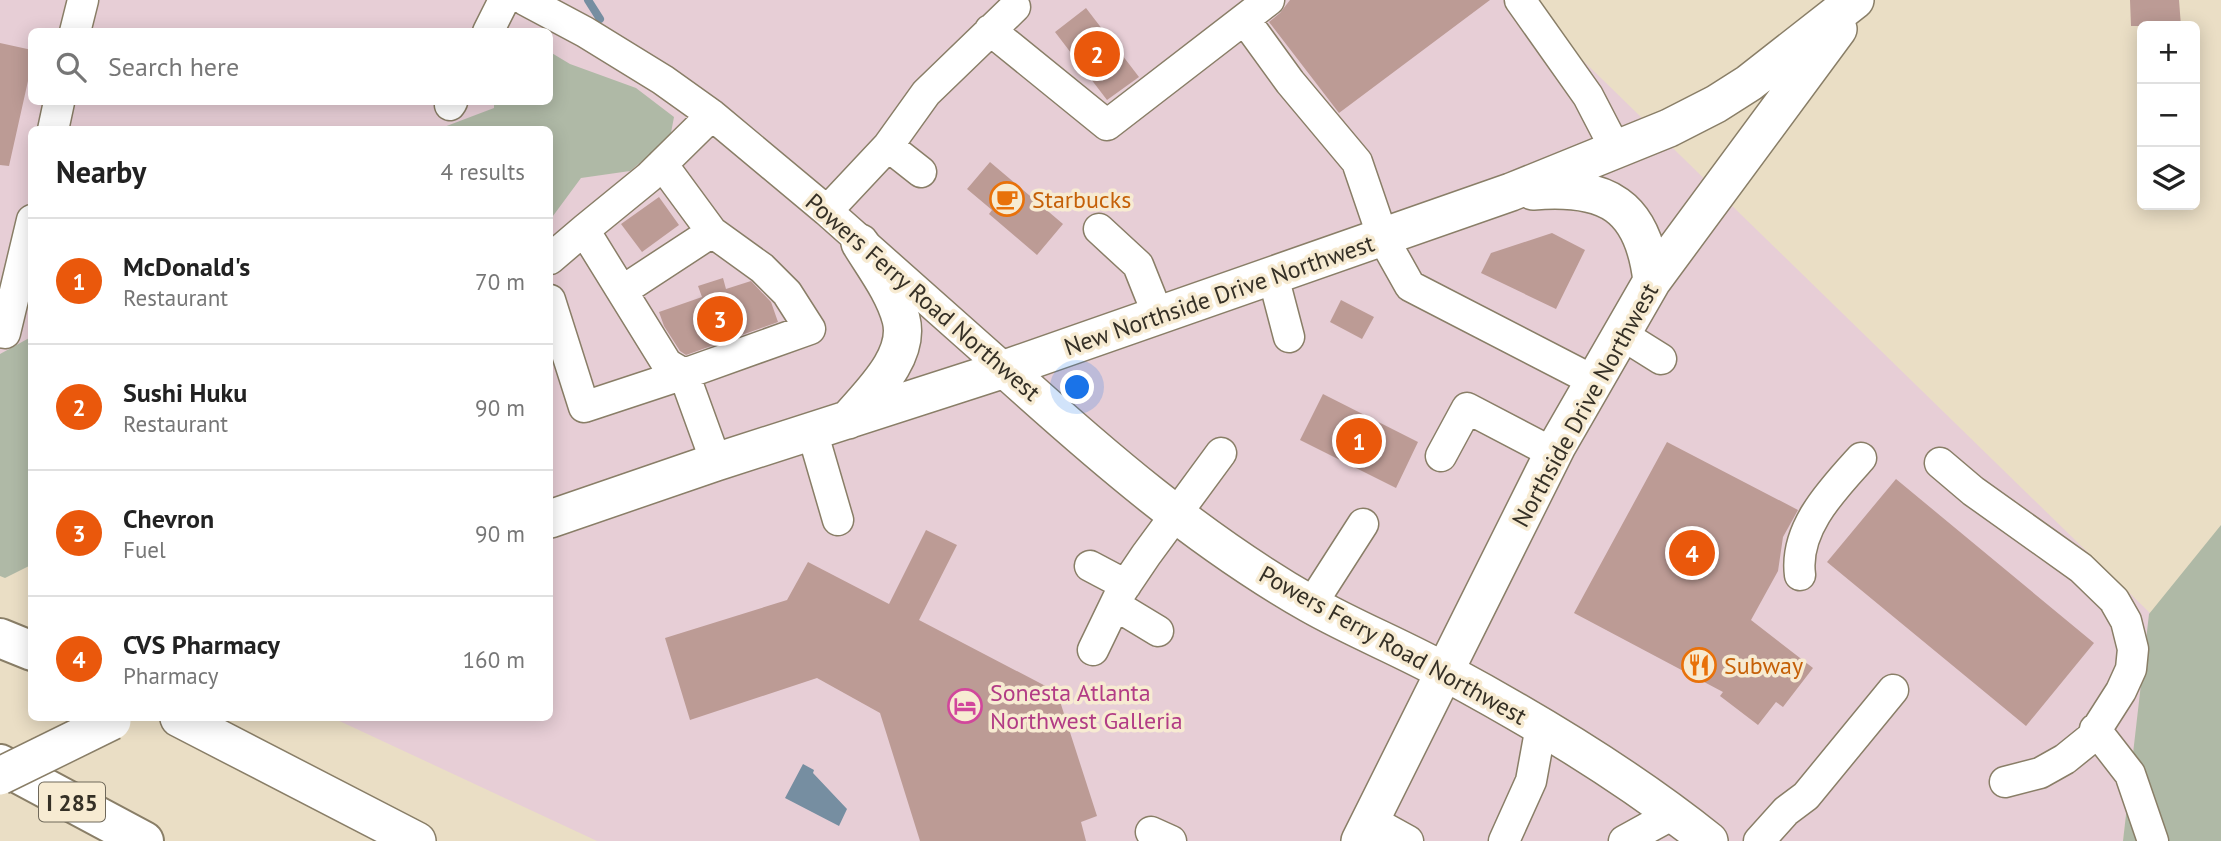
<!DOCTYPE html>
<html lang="en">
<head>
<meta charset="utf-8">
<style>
	:root { --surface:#fff; --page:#f6f6f6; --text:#222; --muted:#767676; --line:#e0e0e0; --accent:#ea580c }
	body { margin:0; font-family:"PT Sans",sans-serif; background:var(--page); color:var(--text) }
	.controls { position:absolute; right:21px; top:21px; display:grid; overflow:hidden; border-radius:10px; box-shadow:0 4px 18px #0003 }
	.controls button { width:63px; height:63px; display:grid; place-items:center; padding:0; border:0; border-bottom:2px solid var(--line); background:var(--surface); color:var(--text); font:35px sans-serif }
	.you { position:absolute; left:1078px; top:388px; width:24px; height:24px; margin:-18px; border:5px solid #fff; border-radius:50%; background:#1a73e8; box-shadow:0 0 0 10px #1a73e833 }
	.badge { display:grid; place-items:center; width:46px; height:46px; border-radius:50%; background:var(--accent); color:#fff; font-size:23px; font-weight:700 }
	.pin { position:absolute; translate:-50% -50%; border:4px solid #fff; box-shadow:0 2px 7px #0006 }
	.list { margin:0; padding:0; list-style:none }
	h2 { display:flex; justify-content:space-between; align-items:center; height:91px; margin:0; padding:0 28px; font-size:30px }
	h2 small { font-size:23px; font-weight:400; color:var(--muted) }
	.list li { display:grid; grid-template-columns:46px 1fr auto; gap:21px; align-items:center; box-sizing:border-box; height:126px; padding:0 28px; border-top:2px solid var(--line) }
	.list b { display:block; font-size:26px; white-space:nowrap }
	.list p { margin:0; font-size:23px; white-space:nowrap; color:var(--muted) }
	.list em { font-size:23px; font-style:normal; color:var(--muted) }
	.icon { flex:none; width:38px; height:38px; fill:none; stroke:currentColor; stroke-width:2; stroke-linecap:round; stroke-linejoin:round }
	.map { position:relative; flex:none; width:2221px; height:841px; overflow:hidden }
	.search { position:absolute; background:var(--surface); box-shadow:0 4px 18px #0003; left:28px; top:28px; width:525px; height:77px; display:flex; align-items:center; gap:18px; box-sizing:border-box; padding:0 24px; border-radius:10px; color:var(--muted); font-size:26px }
	.panel { position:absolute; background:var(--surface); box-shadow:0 4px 18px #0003; left:28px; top:126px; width:525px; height:595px; border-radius:10px }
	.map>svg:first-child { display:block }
	.commercial { fill:#e7ced6; fill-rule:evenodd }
	.green { fill:#afb9a6 }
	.water { fill:#768ea1 }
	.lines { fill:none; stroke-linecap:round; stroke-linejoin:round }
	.stream { stroke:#768ea1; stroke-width:8 }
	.building { fill:#bc9b95 }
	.minor-casing { stroke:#897e67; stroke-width:33 }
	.major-casing { stroke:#897e67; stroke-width:40 }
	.highway-casing { stroke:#897e67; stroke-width:42 }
	.minor { stroke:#fff; stroke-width:30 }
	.major { stroke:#fff; stroke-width:37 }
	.highway { stroke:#fff; stroke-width:38 }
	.major-bridge-casing { stroke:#897e67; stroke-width:40; stroke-linecap:butt }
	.major-bridge { stroke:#fff; stroke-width:37 }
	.labels { text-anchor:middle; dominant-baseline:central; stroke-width:7; stroke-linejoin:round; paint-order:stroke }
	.shield { fill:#f7ebd2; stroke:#6f685a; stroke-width:2 }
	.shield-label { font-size:23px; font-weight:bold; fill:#353026 }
	.food-label { font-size:24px; fill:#c56008; stroke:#f7ebd2; text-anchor:start }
	.street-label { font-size:24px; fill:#353026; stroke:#f7ebd2 }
	.hotel-label { font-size:24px; fill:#b23c85; stroke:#f7ebd2; text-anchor:start }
</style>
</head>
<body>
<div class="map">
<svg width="2221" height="841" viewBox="0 0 2221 841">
	<rect width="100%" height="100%" fill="#eadec5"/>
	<path class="commercial" d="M0 0H1521L2150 613 2123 841H597L333 718H550V130H32L31 568 0 552ZM32 32H550V102H32Z"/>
	<path class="green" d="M550 52 570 64 636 88 674 117 670 138 630 171 581 178 550 220V130H436L494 108V102H550Z
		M31 337V565L5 578 0 576V354Z
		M2221 525V841H2123L2149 614Z"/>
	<path class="water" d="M803 764 814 770 813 773 847 809 839 826 785 798Z"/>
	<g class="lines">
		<path class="stream" d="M588 0 600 19"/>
	</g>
	<path class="building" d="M1290 0H1490L1339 113 1269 22 1280 13Z
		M2130 0H2179L2181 26H2131Z
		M1086 8 1139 77 1107 100 1055 32Z
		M0 43 32 50V63L9 166 0 165Z
		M990 162 1063 224 1037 255 989 214 992 210 967 189Z
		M659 197 679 225 642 252 621 224Z
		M1552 233 1585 250 1556 309 1481 273 1491 253Z
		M723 278 726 289 751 281 771 302 778 322 686 355 680 351 664 326 659 312 702 297 698 286Z
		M1341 300 1374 317 1362 339 1330 322Z
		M1323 394 1418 442 1396 488 1300 440Z
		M1667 442 1798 510 1783 537 1778 571 1751 620 1813 668 1783 707 1776 702 1758 725 1720 696 1723 692 1574 613Z
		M1896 479 2094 643 2026 726 1827 562Z
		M926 530 957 545 919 620 1057 692 1097 816 1081 822 1086 841H920L880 713 817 678 690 720 665 638 787 600 808 562 889 604Z"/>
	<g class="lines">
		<g class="minor-casing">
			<path id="minor" d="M525 0 585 32 663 80 712 115 827 211 1005 369
				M1520 0 1588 96 1616 150
				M1245 20 1290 82 1357 162 1383 238 1410 286 1594 381
				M990 30 1107 125 1269 0
				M75 32 83 0
				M488 32 504 0
				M450 105 452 102
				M53 130 59 102
				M888 146 921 172
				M827 211 888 146 926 93 1015 7
				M1099 229 1138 265 1158 315
				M584 230 649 177 712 115
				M550 259 584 230 667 364 684 374 716 462
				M1273 276 1289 337
				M622 291 712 232 662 164
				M550 300 584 407 684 374 810 329 787 293 762 268 712 232
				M5 333 32 220
				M1621 334 1661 359
				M812 431 838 520
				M1441 456 1467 408 1553 453
				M1940 463 1973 491 2081 568 2114 600 2126 621 2133 649 2131 669 2121 691 2091 738 2065 759 2040 773 2005 782
				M1090 566 1126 585
				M1800 575C1794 529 1832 490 1861 458
				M1115 605 1158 631
				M1311 605 1363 524
				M1093 650 1121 592 1146 555 1221 453
				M2095 729 2130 774 2153 841
				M1370 820 1408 841
				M1151 832 1171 841
				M1504 841 1531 781 1541 726
				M1624 841 1673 814
				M1759 841 1786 811 1806 796 1893 690"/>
		</g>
		<g class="major-casing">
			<path id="major" d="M1533 191C1607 185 1643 205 1652 281
				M1005 369C1100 455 1198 540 1310 604 1354 629 1402 648 1447 673 1538 722 1628 776 1709 841
				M848 420C870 394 911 357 901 319 894 292 874 266 860 243
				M550 519 716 462 1005 369 1511 192 1669 128 1716 104 1749 83 1855 0
				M179 718 417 841
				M1360 841 1557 446 1652 281 1838 29"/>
		</g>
		<g class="highway-casing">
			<path id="highway" d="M0 638 32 651
				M0 764 144 841"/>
		</g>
		<use href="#minor" class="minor"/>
		<use href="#major" class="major"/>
		<use href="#highway" class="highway"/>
		<g class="major-bridge-casing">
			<path id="major-bridge" d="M0 776 112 721"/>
		</g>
		<use href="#major-bridge" class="major-bridge"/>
	</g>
	<defs>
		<g id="cafe-ring" transform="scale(1.75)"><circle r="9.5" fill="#f7ebd2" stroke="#e8710a" stroke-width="1.5"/><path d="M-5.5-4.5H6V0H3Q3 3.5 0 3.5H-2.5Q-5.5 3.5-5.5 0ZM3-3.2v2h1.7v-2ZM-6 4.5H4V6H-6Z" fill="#e8710a"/></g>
		<g id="restaurant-ring" transform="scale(1.75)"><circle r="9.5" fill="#f7ebd2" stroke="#e8710a" stroke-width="1.5"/><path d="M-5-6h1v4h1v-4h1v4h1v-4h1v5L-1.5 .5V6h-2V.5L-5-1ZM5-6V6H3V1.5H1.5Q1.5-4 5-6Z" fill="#e8710a"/></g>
		<g id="hotel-ring" transform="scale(1.75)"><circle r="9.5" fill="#f7ebd2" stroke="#d1479c" stroke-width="1.5"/><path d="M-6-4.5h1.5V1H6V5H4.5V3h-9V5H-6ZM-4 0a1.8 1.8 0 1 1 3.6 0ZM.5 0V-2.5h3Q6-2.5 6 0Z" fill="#d1479c"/></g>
	</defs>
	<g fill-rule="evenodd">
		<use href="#cafe-ring" x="1007" y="199"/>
		<use href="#restaurant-ring" x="1699" y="665"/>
		<use href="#hotel-ring" x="965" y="706"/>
	</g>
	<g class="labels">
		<rect class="shield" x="39" y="782.5" width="66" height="39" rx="5"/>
		<g class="shield-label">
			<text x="72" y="802">I 285</text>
		</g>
		<g class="food-label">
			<text x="1032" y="199">Starbucks</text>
			<text x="1724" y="665">Subway</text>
		</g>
		<g class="street-label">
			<text transform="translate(1219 295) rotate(-19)">New Northside Drive Northwest</text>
			<text transform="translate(923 297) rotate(41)">Powers Ferry Road Northwest</text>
			<text transform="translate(1585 405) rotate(-61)">Northside Drive Northwest</text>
			<text transform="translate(1393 645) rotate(29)">Powers Ferry Road Northwest</text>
		</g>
		<g class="hotel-label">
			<text x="990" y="692">Sonesta Atlanta<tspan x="990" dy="28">Northwest Galleria</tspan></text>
		</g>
	</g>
</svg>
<div class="controls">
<button>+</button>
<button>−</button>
<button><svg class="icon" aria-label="layers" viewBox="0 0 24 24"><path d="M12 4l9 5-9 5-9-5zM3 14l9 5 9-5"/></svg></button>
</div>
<div class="you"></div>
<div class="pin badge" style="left:1359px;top:441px">1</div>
<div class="pin badge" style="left:1097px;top:54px">2</div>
<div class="pin badge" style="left:720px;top:319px">3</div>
<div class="pin badge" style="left:1692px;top:553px">4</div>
<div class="search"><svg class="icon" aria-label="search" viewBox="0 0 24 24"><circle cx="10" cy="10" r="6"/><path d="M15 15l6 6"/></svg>Search here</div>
<section class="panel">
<h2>Nearby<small>4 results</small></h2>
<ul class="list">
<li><span class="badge">1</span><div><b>McDonald's</b><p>Restaurant</p></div><em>70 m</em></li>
<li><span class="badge">2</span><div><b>Sushi Huku</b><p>Restaurant</p></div><em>90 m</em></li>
<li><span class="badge">3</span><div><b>Chevron</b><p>Fuel</p></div><em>90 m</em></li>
<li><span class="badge">4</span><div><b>CVS Pharmacy</b><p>Pharmacy</p></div><em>160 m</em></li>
</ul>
</section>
</div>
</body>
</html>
